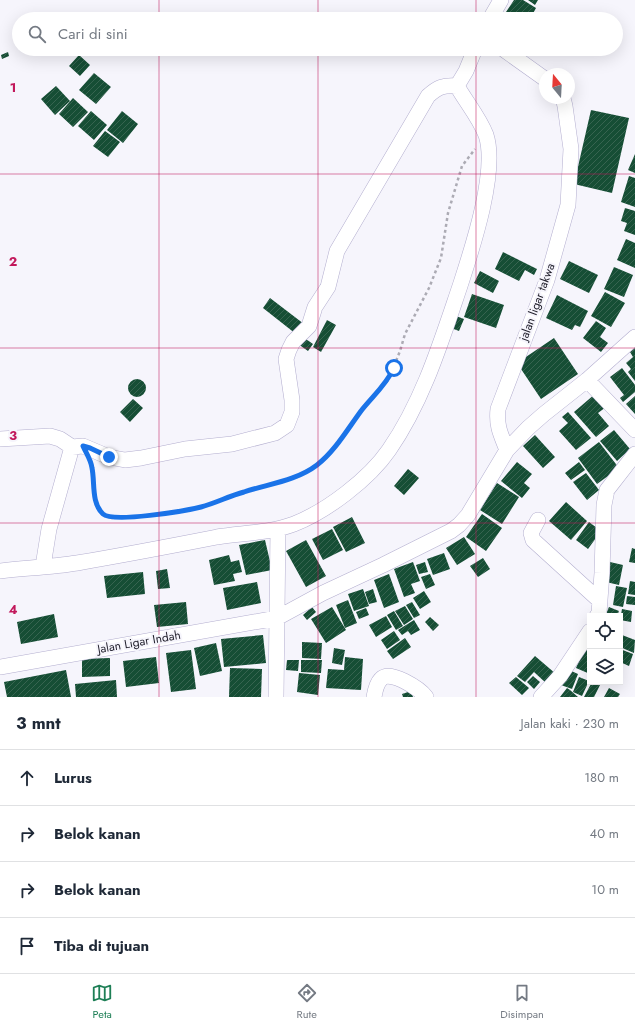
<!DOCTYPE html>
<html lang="id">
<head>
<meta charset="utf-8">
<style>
	:root { --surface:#fff; --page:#f2f2f3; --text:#1f2937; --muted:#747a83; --line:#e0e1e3; --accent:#1e7f56 }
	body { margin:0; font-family:Jost,sans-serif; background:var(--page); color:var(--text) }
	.controls { position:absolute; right:12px; bottom:12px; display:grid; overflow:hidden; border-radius:0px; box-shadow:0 4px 16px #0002 }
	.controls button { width:36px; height:36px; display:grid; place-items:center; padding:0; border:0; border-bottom:1px solid var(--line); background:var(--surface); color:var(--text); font:20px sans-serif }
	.compass { position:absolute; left:539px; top:68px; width:36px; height:36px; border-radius:50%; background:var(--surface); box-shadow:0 4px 16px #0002; rotate:342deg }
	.stop { position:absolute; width:12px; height:12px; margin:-9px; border:3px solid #1a73e8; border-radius:50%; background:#fff }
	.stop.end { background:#1a73e8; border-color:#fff; box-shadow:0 1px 4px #0008 }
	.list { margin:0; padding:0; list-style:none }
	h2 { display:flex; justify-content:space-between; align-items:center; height:52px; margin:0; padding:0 16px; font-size:17px }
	h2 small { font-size:13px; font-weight:400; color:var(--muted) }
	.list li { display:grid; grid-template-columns:26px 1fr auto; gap:12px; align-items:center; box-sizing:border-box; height:56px; padding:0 16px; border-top:1px solid var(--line) }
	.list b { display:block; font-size:15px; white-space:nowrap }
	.list em { font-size:13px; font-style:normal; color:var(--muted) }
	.icon { flex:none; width:22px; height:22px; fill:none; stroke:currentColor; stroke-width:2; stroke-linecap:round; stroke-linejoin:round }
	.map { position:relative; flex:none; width:635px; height:697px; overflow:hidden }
	.search { position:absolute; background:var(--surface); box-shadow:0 4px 16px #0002; left:12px; right:12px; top:12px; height:44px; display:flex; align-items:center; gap:10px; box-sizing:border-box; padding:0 14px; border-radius:22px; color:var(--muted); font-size:15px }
	.sheet { height:276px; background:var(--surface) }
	nav { display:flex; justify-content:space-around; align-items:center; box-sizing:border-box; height:56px; border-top:1px solid var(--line); background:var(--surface); font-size:11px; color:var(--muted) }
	nav a { display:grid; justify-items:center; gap:2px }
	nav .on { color:var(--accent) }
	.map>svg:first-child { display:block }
	.building { fill:url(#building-hatch) }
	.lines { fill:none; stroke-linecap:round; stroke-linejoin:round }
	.minor-casing { stroke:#b3aecf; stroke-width:16 }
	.path { stroke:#acabb4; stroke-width:2.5; stroke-dasharray:3 3; stroke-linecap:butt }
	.minor { stroke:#fff; stroke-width:15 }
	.route { stroke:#1a73e8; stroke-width:5 }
	.grid { fill:none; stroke:#c2185b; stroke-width:1; stroke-opacity:0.55 }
	.labels { text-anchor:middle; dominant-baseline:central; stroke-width:4; stroke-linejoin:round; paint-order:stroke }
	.street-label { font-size:12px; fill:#1c1b27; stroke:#f6f5fc }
	.grid-label { font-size:13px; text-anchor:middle; font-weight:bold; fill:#c2185b; stroke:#f6f5fc; stroke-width:4; stroke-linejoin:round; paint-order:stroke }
</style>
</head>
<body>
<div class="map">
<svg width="635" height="697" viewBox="0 0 635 697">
	<defs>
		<pattern id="building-hatch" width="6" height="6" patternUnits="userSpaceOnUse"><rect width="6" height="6" fill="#164e35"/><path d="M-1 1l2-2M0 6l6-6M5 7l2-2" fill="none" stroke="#376450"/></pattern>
	</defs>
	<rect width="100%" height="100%" fill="#f6f5fc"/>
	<path class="building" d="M514 0H523L536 8 530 19H511L504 15Z
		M528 0H538L535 5Z
		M8 52 9 56 2 59 1 55Z
		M79 55 90 65 80 76 69 66Z
		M94 73 111 87 96 104 79 90Z
		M56 86 70 101 55 115 41 99Z
		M73 98 88 112 73 127 59 114Z
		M591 110 629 118 612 193 574 184Z
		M91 111 107 125 94 140 78 126Z
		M122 111 138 124 123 143 107 130Z
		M105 131 120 142 108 157 93 146Z
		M635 154V173L628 170Z
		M629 176 635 178V207L621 202Z
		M625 208 635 211V235L624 231 627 223 621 221Z
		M626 239 635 243V268L617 260Z
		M503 252 537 269 534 275 525 270 519 281 495 269Z
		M569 261 598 275 589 293 560 279Z
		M614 267 633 275 624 297 604 289Z
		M480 271 499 281 493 293 474 283Z
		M605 292 625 303 611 327 591 316Z
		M472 294 504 305 496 328 464 317Z
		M557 295 588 311 580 327 575 325 572 330 546 318Z
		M270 298 304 324 296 334 263 308Z
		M456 316 464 319 459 331 451 328Z
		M327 320 336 325 321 352 313 347Z
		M596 321 606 328 600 337 608 343 601 352 583 338Z
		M303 337 313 344 308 351 298 344Z
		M554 338 578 374 541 399 517 363Z
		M635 348V381L628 372 631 369 626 363 633 357 630 352Z
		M622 368 635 385V392L623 402 620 398 624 395 610 377Z
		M128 388a9 9 0 1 1 18 0a9 9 0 1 1-18 0Z
		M595 394 606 407 598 413 609 426 596 437 574 412Z
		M635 396V414L626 404Z
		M133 399 143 408 130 422 120 412Z
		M568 412 591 438 576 450 559 431 568 423 562 417Z
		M614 430 630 449 617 461 600 441Z
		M535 435 555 457 543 468 523 446Z
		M599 442 619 468 597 484 578 458Z
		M517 462 532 474 524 483 530 488 522 498 501 481Z
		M579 462 585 470 571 480 565 473Z
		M408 469 419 478 404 495 394 486Z
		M586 473 599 490 587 500 573 482Z
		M497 483 519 497 502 524 480 510Z
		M566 502 587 521 571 540 549 521Z
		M482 514 502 528 486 551 466 537Z
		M352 517 365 543 346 552 333 527Z
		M589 522 601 531 588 549 576 540Z
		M332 529 343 550 323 560 312 539Z
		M464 537 475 554 457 565 446 548Z
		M265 540 272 570 246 575 239 545Z
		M306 540 326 576 306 587 286 551Z
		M632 548 635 549V563L629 562Z
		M444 553 450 569 433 575 427 559Z
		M229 555 231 562 239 560 242 572 233 574 235 581 214 585 209 560Z
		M483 558 490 569 478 577 470 566Z
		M413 562 420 581 411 584 415 593 404 597 394 569Z
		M425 562 428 572 419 574 416 565Z
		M610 562 623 565 619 585 606 582Z
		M167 569 170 588 158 589 156 571Z
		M143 572 145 594 107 598 104 576Z
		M389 574 399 602 384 608 374 580Z
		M430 574 435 585 426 589 421 577Z
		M630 581 635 582V595L628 594Z
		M257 582 261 603 227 610 223 588Z
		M616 586 627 588 623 607 613 605Z
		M363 589 369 606 354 611 348 594Z
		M373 589 377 602 369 604 365 592Z
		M424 591 431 602 420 609 413 598Z
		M627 596 635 597V605L626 604Z
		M348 600 357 623 345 628 336 605Z
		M186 602 188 624 157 627 154 605Z
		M412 602 420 615 414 618 406 605Z
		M405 606 413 619 404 625 395 611Z
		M312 607 316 612 307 620 303 615Z
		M332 607 346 630 326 643 311 619Z
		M609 607 619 611 617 616H605Z
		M366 608 369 615 359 619 356 612Z
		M622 609 632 611 631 622 620 620Z
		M394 611 403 626 396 630 387 615Z
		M54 614 58 637 21 644 17 622Z
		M386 616 392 627 376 637 369 625Z
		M430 617 439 625 433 631 425 622Z
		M414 620 420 630 411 635 408 631 402 635 398 630Z
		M394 631 400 640 387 649 381 640Z
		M263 635 266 663 224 667 221 639Z
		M622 635 635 640 634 653 620 647V640Z
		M405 638 411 647 393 659 387 651Z
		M302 642 322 643 321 659 302 658Z
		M216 643 222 671 200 676 194 648Z
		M585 647 590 649V674L576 668Z
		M334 648 345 650 342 665 332 663Z
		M620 649 633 654 629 666 620 662Z
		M191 650 196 689 171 692 166 653Z
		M535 656 556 674 547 684 534 672 525 682 517 676Z
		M156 657 159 683 126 687 123 661Z
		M345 657 363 659 361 690 326 688 328 669 344 670Z
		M110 658V676L82 677V659Z
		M287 660H299L298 671 286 670Z
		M301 660H322L321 673 301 672Z
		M230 668 262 669 261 697H229Z
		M567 669 578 674 572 689 561 685Z
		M66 670 71 697H7L4 682Z
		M299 673 320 675 318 695 297 692Z
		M533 676 540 682 534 689 527 682Z
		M516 677 529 688 522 695 509 683Z
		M579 677 589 681 582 696 573 692Z
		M116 680 117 697H76L75 684Z
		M592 682 600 685 594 697H584Z
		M567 688 570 690 578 697H560Z
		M609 688 620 694 618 697H604Z
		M411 691 413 697H403L402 694Z"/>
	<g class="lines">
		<g class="minor-casing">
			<path id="minor" d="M490 19 501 0
				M503 49 545 79
				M457 86 466 71 475 49
				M587 380 635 430
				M0 439 50 436 60 439 72 447 49 529 43 566
				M72 447 83 446 109 457 125 460 141 458 185 449 232 444 275 433 287 425 292 412V400L286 359 289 350 293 342 309 326 315 307 328 287 337 251 428 96C438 87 443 85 457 86
				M507 450C501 435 496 426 498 409L547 280 568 205 571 149 565 106 563 98
				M538 520 531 533 533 540 600 601
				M0 571C26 568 52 567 77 563 124 555 171 546 217 537 242 533 270 533 294 524 327 511 369 479 389 450 423 401 441 342 460 286 472 249 498 171 486 135 479 117 466 102 457 86
				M597 616 599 613 602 573 604 505 607 490 635 454
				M0 667 277 618 323 593 383 565 451 531 459 525 468 515 507 450 528 428 544 414 587 380 635 337
				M276 697 278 529
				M374 697C375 691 377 683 381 679 390 669 420 689 426 697
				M541 697 560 676 590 631"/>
		</g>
		<path class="path" d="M91 464 95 497 99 509 104 515 112 518 165 514 202 507 243 492 297 477 317 465 332 451 362 410 389 379 400 351 405 334 429 288 441 258 448 213 462 166 475 149"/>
		<use href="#minor" class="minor"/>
	</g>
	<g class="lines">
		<path class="route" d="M109 457 90 448 83 446C86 453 91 460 92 468 95 482 91 503 103 514 113 523 185 511 201 507 216 503 229 496 244 492 268 484 296 481 317 465 335 451 347 430 361 411 372 397 386 385 394 368"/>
	</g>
	<path class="grid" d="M159 0V19M318 0V19M476 0V19M159 49V697M318 49V697M476 49V697M0 174H635M0 348H635M0 523H635"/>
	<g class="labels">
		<g class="street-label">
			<text transform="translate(537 302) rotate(-70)">jalan ligar takwa</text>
			<text transform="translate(139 642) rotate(-10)">Jalan Ligar Indah</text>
		</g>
	</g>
	<g class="grid-label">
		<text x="13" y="92">1</text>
		<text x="13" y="266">2</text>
		<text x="13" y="440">3</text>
		<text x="13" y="614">4</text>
	</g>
</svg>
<div class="controls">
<button><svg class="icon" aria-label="locate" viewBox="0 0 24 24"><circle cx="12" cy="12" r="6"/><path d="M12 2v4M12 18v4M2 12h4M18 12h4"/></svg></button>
<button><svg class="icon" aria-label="layers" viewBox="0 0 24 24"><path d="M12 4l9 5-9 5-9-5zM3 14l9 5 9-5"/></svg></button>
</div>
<svg class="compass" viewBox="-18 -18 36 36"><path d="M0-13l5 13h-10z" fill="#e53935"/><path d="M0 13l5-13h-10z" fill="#747a83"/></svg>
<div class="stop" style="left:394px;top:368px"></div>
<div class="stop end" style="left:109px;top:457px"></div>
<div class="search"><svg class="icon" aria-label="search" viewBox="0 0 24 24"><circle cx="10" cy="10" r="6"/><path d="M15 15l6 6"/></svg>Cari di sini</div>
</div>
<section class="sheet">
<h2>3 mnt<small>Jalan kaki · 230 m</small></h2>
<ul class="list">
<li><svg class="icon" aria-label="ahead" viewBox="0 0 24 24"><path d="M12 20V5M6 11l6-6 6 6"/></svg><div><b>Lurus</b></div><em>180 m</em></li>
<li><svg class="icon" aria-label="right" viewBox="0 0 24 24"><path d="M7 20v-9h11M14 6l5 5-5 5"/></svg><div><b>Belok kanan</b></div><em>40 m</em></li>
<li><svg class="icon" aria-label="right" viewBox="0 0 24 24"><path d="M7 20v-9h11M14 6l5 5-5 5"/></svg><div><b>Belok kanan</b></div><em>10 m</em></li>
<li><svg class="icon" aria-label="arrive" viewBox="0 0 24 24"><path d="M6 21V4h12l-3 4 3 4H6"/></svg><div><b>Tiba di tujuan</b></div></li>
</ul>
</section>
<nav>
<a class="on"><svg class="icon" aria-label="map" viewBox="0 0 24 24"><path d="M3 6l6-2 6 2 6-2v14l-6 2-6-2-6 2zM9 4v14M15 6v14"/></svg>Peta</a>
<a><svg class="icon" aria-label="directions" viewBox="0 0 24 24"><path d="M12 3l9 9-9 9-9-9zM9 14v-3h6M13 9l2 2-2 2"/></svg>Rute</a>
<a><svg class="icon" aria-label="saved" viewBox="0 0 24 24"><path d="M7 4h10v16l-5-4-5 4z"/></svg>Disimpan</a>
</nav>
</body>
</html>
